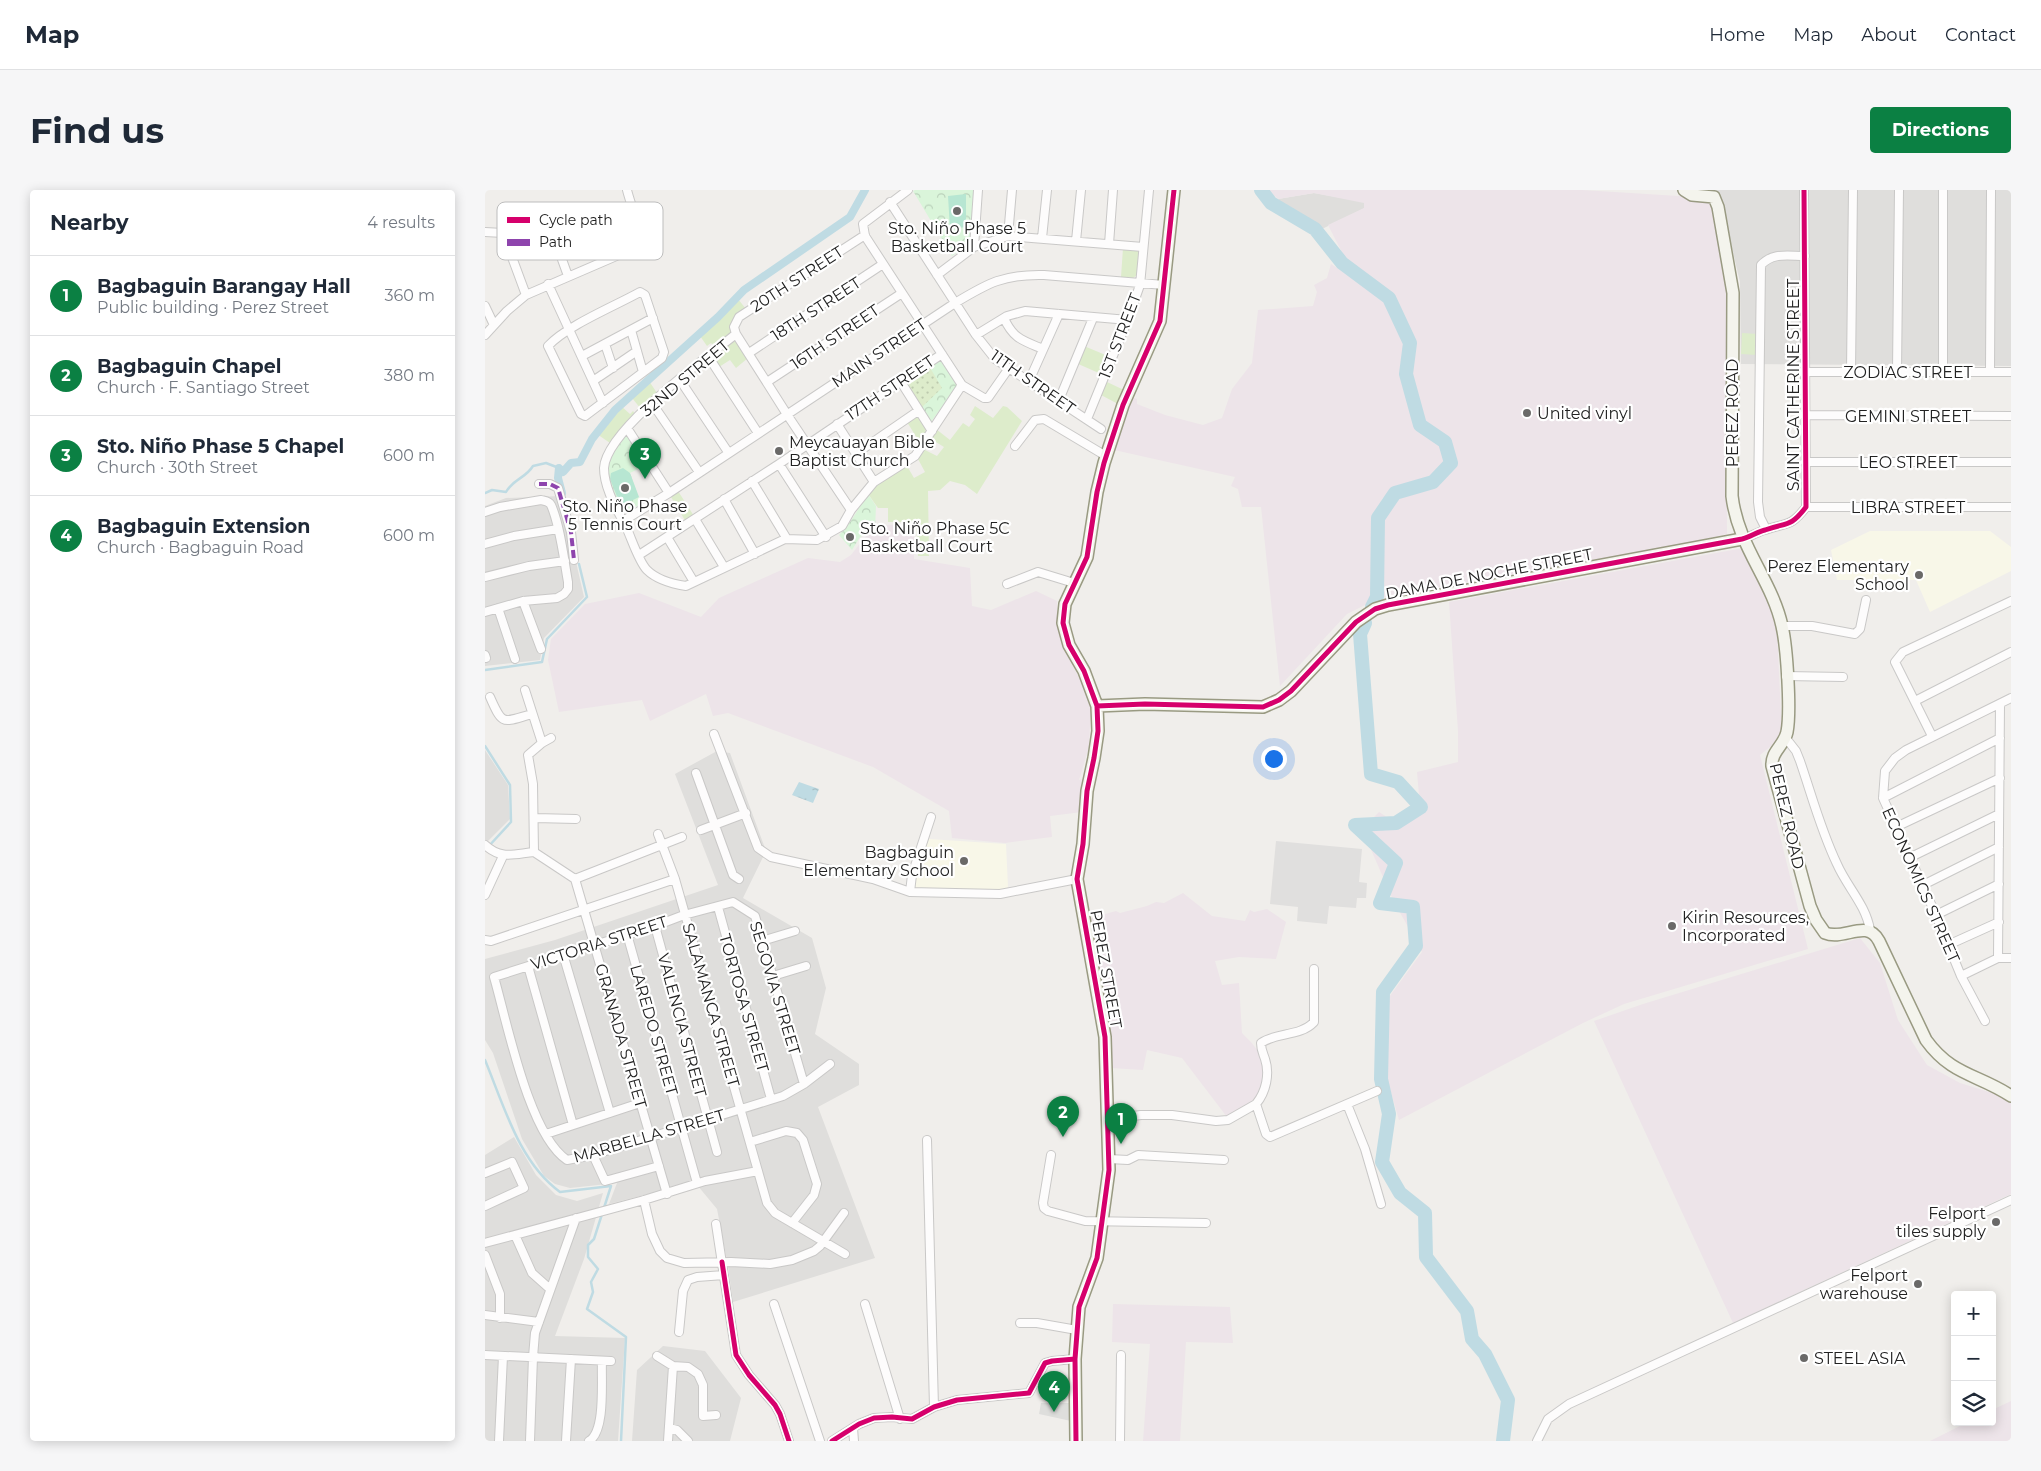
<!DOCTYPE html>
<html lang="en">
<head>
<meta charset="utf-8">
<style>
	:root { --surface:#fff; --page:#f6f6f7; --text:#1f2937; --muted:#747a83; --line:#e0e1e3; --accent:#0b8043 }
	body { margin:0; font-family:Montserrat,sans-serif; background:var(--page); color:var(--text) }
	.controls { position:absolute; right:15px; bottom:15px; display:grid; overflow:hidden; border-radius:5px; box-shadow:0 2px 12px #0003 }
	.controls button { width:45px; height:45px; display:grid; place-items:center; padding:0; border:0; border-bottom:1px solid var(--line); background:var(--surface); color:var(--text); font:25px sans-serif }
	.you { position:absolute; left:788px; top:568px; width:18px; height:18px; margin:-12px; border:4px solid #fff; border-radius:50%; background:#1a73e8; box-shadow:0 0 0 8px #1a73e833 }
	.badge { display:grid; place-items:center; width:32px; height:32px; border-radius:50%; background:var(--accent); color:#fff; font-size:16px; font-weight:700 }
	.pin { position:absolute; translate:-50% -41px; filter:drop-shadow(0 1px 2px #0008) }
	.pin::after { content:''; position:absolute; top:26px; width:18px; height:15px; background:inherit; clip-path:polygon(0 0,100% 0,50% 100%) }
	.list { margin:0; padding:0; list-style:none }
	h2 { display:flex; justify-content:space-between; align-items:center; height:65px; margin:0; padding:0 20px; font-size:21px }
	h2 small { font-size:16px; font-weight:400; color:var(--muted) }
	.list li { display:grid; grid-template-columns:32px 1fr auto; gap:15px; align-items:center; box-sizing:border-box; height:80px; padding:0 20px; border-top:1px solid var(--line) }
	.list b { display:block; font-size:19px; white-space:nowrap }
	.list p { margin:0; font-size:16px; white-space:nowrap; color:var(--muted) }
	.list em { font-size:16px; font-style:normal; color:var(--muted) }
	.icon { flex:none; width:28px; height:28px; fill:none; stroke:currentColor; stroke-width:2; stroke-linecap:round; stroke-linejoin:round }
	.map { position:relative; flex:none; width:1526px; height:1251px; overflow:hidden; border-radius:5px }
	header { display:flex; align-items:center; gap:30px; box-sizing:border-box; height:70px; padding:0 25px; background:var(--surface); border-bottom:1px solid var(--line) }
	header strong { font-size:24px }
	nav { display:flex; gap:28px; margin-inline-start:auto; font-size:18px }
	.intro { display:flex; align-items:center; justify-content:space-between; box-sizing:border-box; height:120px; padding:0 30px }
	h1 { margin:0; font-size:35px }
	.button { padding:12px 22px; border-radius:5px; background:var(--accent); color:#fff; font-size:18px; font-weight:700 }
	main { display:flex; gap:30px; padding:0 30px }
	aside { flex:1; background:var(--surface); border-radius:5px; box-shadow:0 2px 12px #0003 }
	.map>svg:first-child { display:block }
	.residential { fill:#dfdedc }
	.industrial { fill:#ede4e9 }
	.education { fill:#f8f7e8 }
	.religious { fill:#dededc }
	.grass { fill:#ddeccb }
	.park { fill:url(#park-crowns) }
	.garden { fill:url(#garden-dots) }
	.pitch { fill:#b7e6d2 }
	.parking { fill:#e0dfde }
	.water { fill:url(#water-ripples) }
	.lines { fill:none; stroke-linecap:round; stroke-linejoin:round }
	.stream { stroke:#bfdbe3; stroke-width:2.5 }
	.canal { stroke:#bfdbe3; stroke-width:8 }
	.river { stroke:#bfdbe3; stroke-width:14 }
	.street-casing { stroke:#c9c8c7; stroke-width:10 }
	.secondary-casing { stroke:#999a82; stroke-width:14 }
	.street { stroke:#fdfcfc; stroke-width:8 }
	.secondary { stroke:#f4f4ed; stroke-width:11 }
	.quiet { stroke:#8e44ad; stroke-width:4; stroke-dasharray:8 4; stroke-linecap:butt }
	.cycleway-casing { stroke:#fff; stroke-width:8 }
	.cycleway { stroke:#d6006c; stroke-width:5 }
	.poi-dot { fill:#6a6968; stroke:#fff; stroke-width:2 }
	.labels { text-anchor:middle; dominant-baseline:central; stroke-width:4.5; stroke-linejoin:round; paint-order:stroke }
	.poi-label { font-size:16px; fill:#222; stroke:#fff; text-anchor:start }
	.street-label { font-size:16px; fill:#222; stroke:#fff }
	.key { fill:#fff; stroke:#bdbdbd; stroke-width:1 }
	.key-label { font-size:14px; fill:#222 }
</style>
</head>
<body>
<header>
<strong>Map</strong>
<nav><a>Home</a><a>Map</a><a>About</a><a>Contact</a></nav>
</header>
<div class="intro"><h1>Find us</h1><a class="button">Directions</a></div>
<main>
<aside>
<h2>Nearby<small>4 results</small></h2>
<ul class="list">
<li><span class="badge">1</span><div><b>Bagbaguin Barangay Hall</b><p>Public building · Perez Street</p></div><em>360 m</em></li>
<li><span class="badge">2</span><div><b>Bagbaguin Chapel</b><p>Church · F. Santiago Street</p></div><em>380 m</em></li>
<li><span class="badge">3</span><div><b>Sto. Niño Phase 5 Chapel</b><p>Church · 30th Street</p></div><em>600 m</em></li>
<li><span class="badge">4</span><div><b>Bagbaguin Extension</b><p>Church · Bagbaguin Road</p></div><em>600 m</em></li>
</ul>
</aside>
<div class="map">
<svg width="1526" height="1251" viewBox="0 0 1526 1251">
	<defs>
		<pattern id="park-crowns" width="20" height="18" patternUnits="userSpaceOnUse" patternTransform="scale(1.25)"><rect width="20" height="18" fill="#daf5da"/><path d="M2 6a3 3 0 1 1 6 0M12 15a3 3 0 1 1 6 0" fill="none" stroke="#bbd2bb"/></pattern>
		<pattern id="garden-dots" width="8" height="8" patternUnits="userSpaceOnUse" patternTransform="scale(1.25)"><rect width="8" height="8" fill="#ddeccb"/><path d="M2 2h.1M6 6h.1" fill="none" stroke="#bdcaae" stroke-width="1.8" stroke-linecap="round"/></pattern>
		<pattern id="water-ripples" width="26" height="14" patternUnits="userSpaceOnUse" patternTransform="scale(1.25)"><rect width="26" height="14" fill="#bfdbe3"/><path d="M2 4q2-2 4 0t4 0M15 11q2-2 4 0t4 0" fill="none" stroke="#a4bcc2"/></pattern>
	</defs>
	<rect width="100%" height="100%" fill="#f0eeeb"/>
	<path class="residential" d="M1213 0H1526V176L1256 174 1255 92 1234 3Z
		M829 3 879 12 880 18 837 39 808 23 793 9Z
		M76 306 99 407 59 448 55 470 0 476V316L21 308Z
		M0 560 23 595 25 629 0 654Z
		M232 561 245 563 281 661 258 708 327 748 341 798 330 844 374 874V895L333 917 390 1068 248 1112 243 1076 232 1019 208 990 190 997 124 1014 132 993 85 998 70 994 59 986 37 949 8 863 0 850V769L70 750 233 695 190 584Z
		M29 947 51 985 71 1005 92 1011 118 1003 99 1069 70 1146 140 1148 133 1251H0V965Z
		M178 1156 220 1161 256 1208 245 1251H147L152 1180Z"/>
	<path class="industrial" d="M783 0H1097L1226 8 1241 93 1242 344 1193 355 896 408V328L918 303 948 296 971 276 965 252 938 234 924 183 928 148 904 103 877 86 862 72 843 35 879 18V13L829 3 793 9Z
		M846 74 900 109 920 153 916 181 929 236 958 254 959 277 949 286 910 298 897 309 889 337 888 411 862 424 795 496 776 317H757L753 299 746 296 750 287 629 260 646 207 652 209V214L680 225 718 235 737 228 747 199 767 173 773 120 828 116 832 102 829 95 842 88Z
		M429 334V369L485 378 487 416 506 420 551 401 572 411V428L579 458 606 512 604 557 594 590 598 589 597 622 565 626 567 647 520 653 467 648 464 621 388 577 243 523 228 526 221 504 165 531 157 510 74 522 63 470 66 449 100 414 154 403 216 427 234 408 323 368 355 372 366 365 380 347 402 335Z
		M1258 358 1291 418 1297 547 1275 565 1323 759 1139 814 1098 833 914 930 903 892 899 814 937 762 908 710 877 639 894 622 911 633 935 617 932 582 973 572V541L964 412Z
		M698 703 727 726 760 731 765 720 769 722 782 719 801 732 791 769 754 767 730 771 737 795 754 793 757 843 766 852 780 870 776 902 766 915 742 927 697 868 662 860 658 880 626 878 603 729 631 721 635 723 662 716 671 712 679 713Z
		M1375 748 1395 773 1413 830 1442 875 1475 893 1517 906 1526 913V1004L1248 1133 1109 831 1158 814Z
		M628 1114 745 1117 748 1153 701 1152 695 1251H658L665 1154 627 1152Z
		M1526 1211V1251H1445L1483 1232H1507V1220Z"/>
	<path class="education" d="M1385 341H1505L1526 357V381L1445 422 1431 390H1352L1346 360Z
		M444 649 521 654 523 697 516 703 430 702V687Z"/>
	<path class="religious" d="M556 1213H586V1231L554 1224Z"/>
	<path class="grass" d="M638 58 655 60 652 85 648 88 636 87Z
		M253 109 261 119 248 144 230 157 226 153 222 156 215 146Z
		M1257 143 1273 144 1272 165 1256 164Z
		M251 150 263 168 251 178 245 170 234 177 227 169Z
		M599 156 623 166 616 184 591 173Z
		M164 191 172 203 156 219 147 208Z
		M622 192 639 200 633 214 616 205Z
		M136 216 145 224 148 221 151 225 128 253H125L109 242Z
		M490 216 508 228 518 216 522 217 537 231 492 304 480 295 465 291 455 300 443 301 444 366H433L431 332H403V318H393L383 304C393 291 406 282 422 276L429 288 440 282 433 269 438 259 452 266 459 257 446 249 451 239 465 250 478 233 484 237 490 229 485 225Z
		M433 225C442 238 444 239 435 253L422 232Z
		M193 301 209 326 201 332 186 307Z"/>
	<path class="park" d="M430 0H490L486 53 467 66 428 1Z
		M455 168 471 192V197L446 232 421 195Z
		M142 243 161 275 145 283 156 314 141 322H138C131 306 117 282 126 265 130 257 137 250 142 243Z
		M383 304 391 316 390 339 375 347 367 360 354 345C366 334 373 318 383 304Z"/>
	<path class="garden" d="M444 176 457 198 436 218 421 195 422 191Z"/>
	<path class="pitch" d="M481 4V37L465 39 463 6Z
		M138 278 145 283 154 307 138 315 135 314 125 289 126 283Z"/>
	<path class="parking" d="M791 651 877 659 874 692 882 693 881 708H872L871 718 844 716 842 734 812 731 813 717 785 714Z"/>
	<path class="water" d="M314 592 334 599 328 613 307 605Z"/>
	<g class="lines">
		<path class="stream" d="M0 303 7 300 21 302C29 288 40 289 48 276L61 273 74 278
			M0 480 57 472 62 449 102 407 94 374
			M0 556 25 595 26 632 3 657
			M0 870C19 916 34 972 75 1002L126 996 109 1049 103 1055V1067L113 1079 106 1092 108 1102 102 1119 141 1147 136 1251"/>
		<path class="canal" d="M77 303 73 288 74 278 78 282 86 273 95 272 107 249 130 220 233 127 259 100 365 27 380 0"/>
		<path class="river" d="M776 0 786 13 830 39 857 73 904 108 925 153 921 184 935 235 960 252 966 273 948 292 910 303 893 328 892 407 887 417
			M880 433 875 444 886 584 913 592 936 617 911 633 870 635 911 673 895 713 928 717 931 756 898 802 896 889 904 924 897 972 915 1003 940 1023 941 1067 982 1121 987 1149 1000 1164 1023 1210 1018 1251"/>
		<g class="street-casing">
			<path id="street" d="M423 0 378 34 380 46 477 195 499 208H503L524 178
				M405 12 491 145 510 169 616 239
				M66 39 83 86
				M0 42 18 43 41 105
				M523 46 527 0
				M557 48 562 0
				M591 51 596 0
				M624 54 628 0
				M489 57 493 0
				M452 85 489 57 523 46 658 57
				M63 94 118 213
				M155 102 160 105 179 162 177 168 100 226 96 224 63 156C81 136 130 116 155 102Z
				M0 116 9 135
				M519 128C528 149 539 151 558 159
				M146 140 158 182
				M251 144C221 168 121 240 119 278 119 299 133 321 142 339 147 350 154 372 162 380 171 389 188 394 201 396L300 349 332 350 357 336 366 320 389 292 430 266 477 195
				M0 145 22 121 41 105 136 64C164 51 148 24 142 0
				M491 145 522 126 540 121 643 130
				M120 154 128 178
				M264 163 398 74
				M97 166 168 128
				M223 166 273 243
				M1412 181 1414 0
				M1320 182H1526
				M1366 182 1368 0
				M1458 182V0
				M1505 182 1506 0
				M195 190 243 262
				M108 191 152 161
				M544 191 574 124
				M282 192 417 103
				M416 192 447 241
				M574 210 608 128
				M167 213 214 282
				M1319 225 1526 226
				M602 229 643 129 655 95 664 0
				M352 234 389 292
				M142 238 184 303
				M530 256 550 230 559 229 621 266
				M372 263 433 221
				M1320 272H1526
				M294 274 341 347
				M267 291 302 349
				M54 294H65L73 298 86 342 89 370
				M239 309 270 364
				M1321 317H1526
				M366 320 303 226 251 144 249 137 254 127 380 45
				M0 322 15 317 56 310C60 311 64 311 66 315 75 335 79 370 83 392V399L79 404 72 408 38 411 0 422
				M210 329 239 377
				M138 331 184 303 470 113C503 93 519 84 559 85L679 95
				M1281 339 1275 327 1273 312 1276 75C1288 62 1303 66 1320 66
				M182 347 209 392
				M1257 349C1265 347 1272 342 1280 340 1302 332 1305 338 1321 317L1319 0
				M0 354 29 346 73 339
				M154 365 294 274 457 164
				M0 387 44 376 80 371
				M522 394 553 382 589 393
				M38 411 56 459
				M13 418 30 469
				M1297 436H1327L1370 444 1375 439 1381 410
				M0 465 1 468
				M1301 486 1358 487
				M40 500 57 553
				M5 507C18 537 18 532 47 524
				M1430 511 1526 462
				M229 544 273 658 286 667 388 689 425 702 515 704 592 689
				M1447 546 1410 472 1418 462 1526 411
				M1300 547 1311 561 1315 571C1327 606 1336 641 1352 674 1362 697 1381 715 1385 740
				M211 583 248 685 254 689
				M1398 608 1515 548
				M50 628 91 629
				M1411 637 1515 588
				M216 640 261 623
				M173 644 190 689 282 1013 290 1023 360 1064
				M0 655C16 670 29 664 49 662
				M49 662 90 689 197 647
				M49 662 48 594 43 565 57 553 66 548
				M1426 667 1514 624
				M90 689 182 1004
				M1438 695 1514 657
				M425 702 427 685 446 627
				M0 705 18 666
				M233 717 286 909
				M1451 725 1514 694
				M170 736 232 962
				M142 744 212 993
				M0 750 6 751 190 689
				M277 751 310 741
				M1463 755 1514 732
				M78 764 125 923
				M1513 768 1515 514
				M43 776 88 935
				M288 786 321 776
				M1476 786 1513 768H1526
				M1500 831 1476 786 1451 725 1398 608 1400 581 1410 568 1421 560 1526 508
				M319 894 270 726 248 712 199 725 170 736 9 787C22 832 44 945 82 970L108 965 298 906 319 894 345 874
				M771 914C781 902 785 884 780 869 778 863 776 860 776 853 791 842 815 847 829 832V779
				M862 914 880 959 896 1014
				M623 929 656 925H687L731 931 743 930 771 914 781 944 785 947 892 901
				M61 944 155 913
				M442 950 449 1217
				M265 952 301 941 312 943 318 950 332 994 329 1005 307 1033
				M108 965 120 991 174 976
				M566 965 558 1013 559 1018 563 1021 600 1031 721 1033
				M624 969 643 970 653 965 739 970
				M0 983 27 972 39 998 0 1016
				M159 1010 167 1044 175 1061 182 1068 199 1073 246 1072 285 1074 307 1070 329 1061 335 1056 359 1023
				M231 1034 251 1165 264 1185 290 1215 295 1224 304 1251
				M30 1045 47 1083 65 1099
				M0 1053 159 1010 220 991 273 981
				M0 1065 15 1104V1128
				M289 1114 335 1251
				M380 1114 415 1229
				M0 1125 54 1132
				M535 1133H552L592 1140
				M194 1142 198 1101 203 1090 212 1087 239 1085
				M0 1165 126 1171
				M172 1166 188 1176 203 1177 213 1184 218 1195V1226L231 1225
				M184 1238 192 1240 203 1251
				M368 1238 369 1251
				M14 1251 18 1166
				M45 1251 48 1167 50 1143 91 1028
				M81 1251 86 1169
				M104 1251C121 1241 116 1190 117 1171
				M183 1251 188 1176
				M347 1251 374 1234 389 1228 407 1227 427 1229 449 1217 472 1210 544 1203 560 1173 567 1171 590 1169
				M635 1251 636 1165
				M1052 1251 1063 1229 1084 1214 1526 1010"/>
		</g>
		<g class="secondary-casing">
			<path id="secondary" d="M1199 0 1207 5 1229 7 1233 17 1248 103 1247 306C1253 357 1287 390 1297 436 1302 458 1306 521 1302 542 1299 556 1286 561 1287 576L1325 716 1331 730 1340 743C1359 751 1382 728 1394 751L1441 850C1467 886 1493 884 1526 906
				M612 516 660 514 778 517 794 510 806 501 871 432 890 419 903 415 1257 349
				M591 1251 590 1169 594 1117 612 1068 624 980 620 847 592 689 598 654 602 601 609 568 613 541 612 516 599 481 584 455 578 433 580 414 602 367 612 302 619 273 638 215 675 131 689 0"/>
		</g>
		<use href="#street" class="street"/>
		<use href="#secondary" class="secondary"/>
		<path class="quiet" d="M54 294H65L73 298 86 342 89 370"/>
		<g class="cycleway-casing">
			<path id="cycleway" d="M612 516 660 514 778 517 794 510 806 501 871 432 890 419 903 415 1257 349C1265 347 1272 342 1280 340 1302 332 1305 338 1321 317L1319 0
				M237 1072 251 1165 264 1185 290 1215 295 1224 304 1251
				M347 1251 374 1234 389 1228 407 1227 427 1229 449 1217 472 1210 544 1203 560 1173 567 1171 590 1169
				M591 1251 590 1169 594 1117 612 1068 624 980 620 847 592 689 598 654 602 601 609 568 613 541 612 516 599 481 584 455 578 433 580 414 602 367 612 302 619 273 638 215 675 131 689 0"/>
		</g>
		<use href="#cycleway" class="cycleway"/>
	</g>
	<g class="poi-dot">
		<circle cx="472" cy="21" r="5"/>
		<circle cx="1042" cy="223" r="5"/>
		<circle cx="294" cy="261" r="5"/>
		<circle cx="140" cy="298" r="5"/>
		<circle cx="365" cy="347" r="5"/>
		<circle cx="1434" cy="385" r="5"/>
		<circle cx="479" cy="671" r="5"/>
		<circle cx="1187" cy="736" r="5"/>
		<circle cx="1511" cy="1032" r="5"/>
		<circle cx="1433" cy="1094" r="5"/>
		<circle cx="1319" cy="1168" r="5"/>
	</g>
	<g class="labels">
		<g class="poi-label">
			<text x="472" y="38" text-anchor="middle">Sto. Niño Phase 5<tspan x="472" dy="18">Basketball Court</tspan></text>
			<text x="1052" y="223">United vinyl</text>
			<text x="304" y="252">Meycauayan Bible<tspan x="304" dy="18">Baptist Church</tspan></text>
			<text x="140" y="316" text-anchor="middle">Sto. Niño Phase<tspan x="140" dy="18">5 Tennis Court</tspan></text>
			<text x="375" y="338">Sto. Niño Phase 5C<tspan x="375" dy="18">Basketball Court</tspan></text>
			<text x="1424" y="376" text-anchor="end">Perez Elementary<tspan x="1424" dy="18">School</tspan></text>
			<text x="469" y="662" text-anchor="end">Bagbaguin<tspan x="469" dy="18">Elementary School</tspan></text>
			<text x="1197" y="727">Kirin Resources,<tspan x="1197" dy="18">Incorporated</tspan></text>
			<text x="1501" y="1023" text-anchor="end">Felport<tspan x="1501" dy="18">tiles supply</tspan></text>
			<text x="1423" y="1085" text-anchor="end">Felport<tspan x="1423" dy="18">warehouse</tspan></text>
			<text x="1329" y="1168">STEEL ASIA</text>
		</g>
		<g class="street-label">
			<text transform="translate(312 89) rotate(-33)">20TH STREET</text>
			<text transform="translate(331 119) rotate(-33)">18TH STREET</text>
			<text transform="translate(635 146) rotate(-69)">1ST STREET</text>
			<text transform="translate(350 147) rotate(-34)">16TH STREET</text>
			<text transform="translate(394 163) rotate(-34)">MAIN STREET</text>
			<text x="1423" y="182">ZODIAC STREET</text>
			<text transform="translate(200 188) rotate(-40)">32ND STREET</text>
			<text transform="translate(548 192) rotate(35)">11TH STREET</text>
			<text transform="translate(1308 195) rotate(-90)">SAINT CATHERINE STREET</text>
			<text transform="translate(405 198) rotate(-34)">17TH STREET</text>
			<text transform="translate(1247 223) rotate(-90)">PEREZ ROAD</text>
			<text x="1423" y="226">GEMINI STREET</text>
			<text x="1423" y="272">LEO STREET</text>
			<text x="1423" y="317">LIBRA STREET</text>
			<text transform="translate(1004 384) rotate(-11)">DAMA DE NOCHE STREET</text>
			<text transform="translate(1302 626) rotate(77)">PEREZ ROAD</text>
			<text transform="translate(1436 695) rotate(66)">ECONOMICS STREET</text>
			<text transform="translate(114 753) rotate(-18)">VICTORIA STREET</text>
			<text transform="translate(621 779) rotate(80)">PEREZ STREET</text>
			<text transform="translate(290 798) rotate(73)">SEGOVIA STREET</text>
			<text transform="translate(259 813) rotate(74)">TORTOSA STREET</text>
			<text transform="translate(226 815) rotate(74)">SALAMANCA STREET</text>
			<text transform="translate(197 835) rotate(75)">VALENCIA STREET</text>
			<text transform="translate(169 840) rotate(74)">LAREDO STREET</text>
			<text transform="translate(136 846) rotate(74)">GRANADA STREET</text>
			<text transform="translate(164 946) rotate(-16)">MARBELLA STREET</text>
		</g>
	</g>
	<rect x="12" y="12" width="166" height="58" rx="8" class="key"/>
	<rect x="22" y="27" width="23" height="6" fill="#d6006c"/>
	<rect x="22" y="49" width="23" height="7" fill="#8e44ad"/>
	<g class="key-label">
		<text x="54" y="35">Cycle path</text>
		<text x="54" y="57">Path</text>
	</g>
</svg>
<div class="controls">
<button>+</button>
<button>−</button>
<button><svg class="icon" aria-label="layers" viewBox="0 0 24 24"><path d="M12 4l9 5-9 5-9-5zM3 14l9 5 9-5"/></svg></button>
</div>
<div class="you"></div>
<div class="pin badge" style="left:636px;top:954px">1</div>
<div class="pin badge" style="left:578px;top:947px">2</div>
<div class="pin badge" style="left:160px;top:289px">3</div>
<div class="pin badge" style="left:569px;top:1222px">4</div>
</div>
</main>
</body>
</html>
